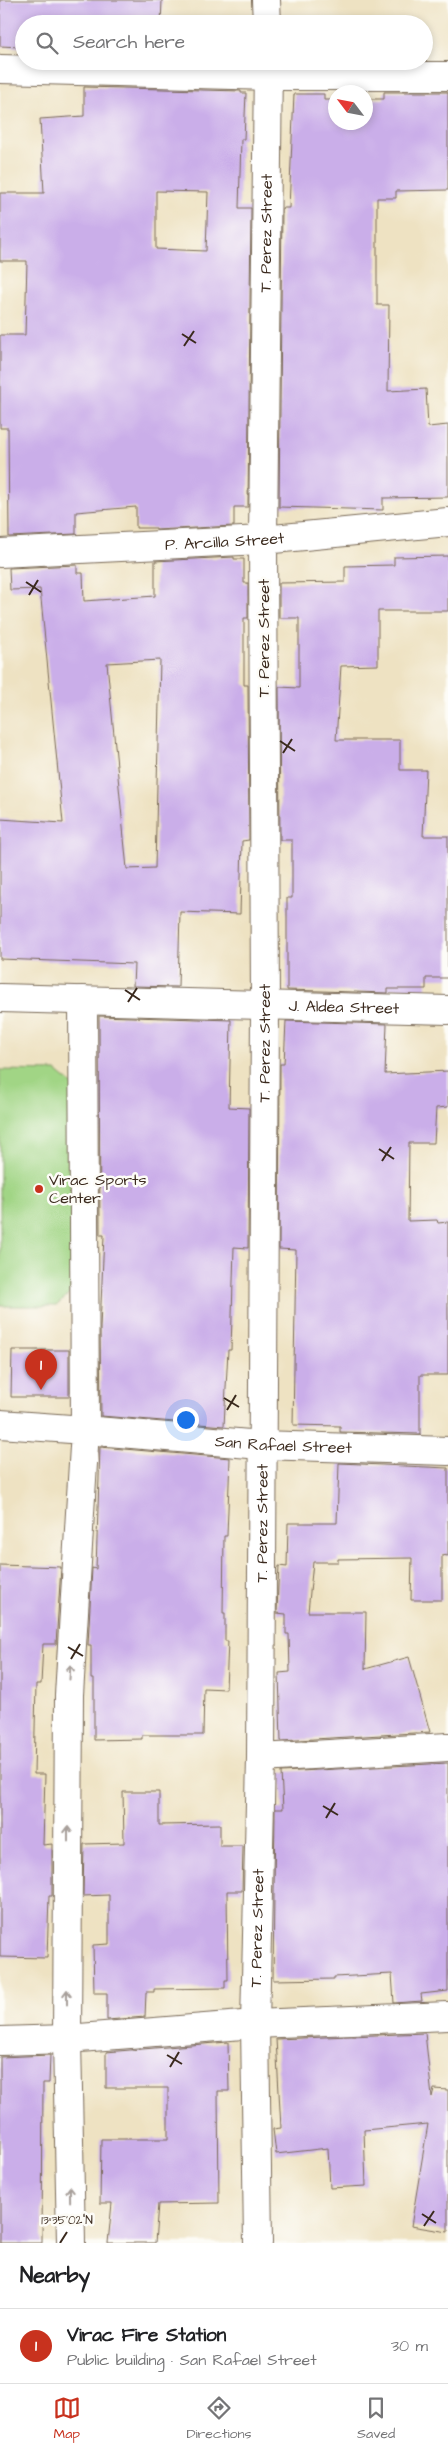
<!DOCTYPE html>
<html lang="en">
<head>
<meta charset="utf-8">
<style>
	:root { --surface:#fff; --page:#f2f2f2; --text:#202124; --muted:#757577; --line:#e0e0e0; --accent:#c8321e }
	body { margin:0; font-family:"Architects Daughter",sans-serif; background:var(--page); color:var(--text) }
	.compass { position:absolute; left:328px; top:85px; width:45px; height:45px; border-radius:50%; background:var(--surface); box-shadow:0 2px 8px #0003; rotate:302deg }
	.you { position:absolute; left:185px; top:1419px; width:18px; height:18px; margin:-12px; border:4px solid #fff; border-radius:50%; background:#1a73e8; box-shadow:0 0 0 8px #1a73e833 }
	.badge { display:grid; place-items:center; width:32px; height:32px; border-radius:50%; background:var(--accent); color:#fff; font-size:16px; font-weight:700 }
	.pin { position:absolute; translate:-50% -41px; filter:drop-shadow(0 1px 2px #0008) }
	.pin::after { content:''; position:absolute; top:26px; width:18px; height:15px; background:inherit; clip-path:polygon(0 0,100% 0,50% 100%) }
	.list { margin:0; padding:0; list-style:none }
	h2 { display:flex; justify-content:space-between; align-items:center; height:65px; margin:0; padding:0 20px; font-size:21px }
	h2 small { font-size:16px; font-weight:400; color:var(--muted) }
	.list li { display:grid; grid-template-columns:32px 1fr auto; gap:15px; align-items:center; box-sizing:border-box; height:75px; padding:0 20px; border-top:1px solid var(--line) }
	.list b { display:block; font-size:19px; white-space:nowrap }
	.list p { margin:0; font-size:16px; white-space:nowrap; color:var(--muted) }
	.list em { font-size:16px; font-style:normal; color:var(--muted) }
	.icon { flex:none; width:28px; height:28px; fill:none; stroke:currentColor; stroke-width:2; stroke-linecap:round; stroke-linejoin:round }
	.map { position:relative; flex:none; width:448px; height:2243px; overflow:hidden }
	.search { position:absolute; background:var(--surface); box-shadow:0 2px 8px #0003; left:15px; right:15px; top:15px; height:55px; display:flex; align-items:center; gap:12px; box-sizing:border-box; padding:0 18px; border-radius:28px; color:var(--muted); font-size:19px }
	.sheet { height:140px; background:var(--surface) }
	nav { display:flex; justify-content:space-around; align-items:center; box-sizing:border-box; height:70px; border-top:1px solid var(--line); background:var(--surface); font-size:14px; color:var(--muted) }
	nav a { display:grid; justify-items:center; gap:2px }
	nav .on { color:var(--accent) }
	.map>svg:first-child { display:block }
	.garden { fill:#a1d585; stroke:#6e8052 }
	.building { fill:#caaee9; fill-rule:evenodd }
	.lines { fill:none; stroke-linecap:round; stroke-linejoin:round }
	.minor-casing { stroke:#7a6a57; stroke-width:30 }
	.major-casing { stroke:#7a6a57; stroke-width:30 }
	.minor { stroke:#fff; stroke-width:28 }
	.major { stroke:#fff; stroke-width:28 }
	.oneway { stroke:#a79f9a }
	.ticks { fill:none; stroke:#3b2a1e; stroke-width:2 }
	.poi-dot { fill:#c8321e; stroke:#fdfcf7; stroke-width:2 }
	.labels { text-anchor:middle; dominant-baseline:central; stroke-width:5; stroke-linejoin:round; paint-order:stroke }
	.street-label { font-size:16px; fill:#3b2a1e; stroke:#fdfcf7 }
	.poi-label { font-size:16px; fill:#3b2a1e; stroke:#fdfcf7; text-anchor:start }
	.ticks-label { font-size:12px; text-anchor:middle; fill:#3b2a1e; stroke:#fdfcf7; stroke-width:5; stroke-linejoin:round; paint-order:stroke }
</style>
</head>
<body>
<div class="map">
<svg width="448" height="2243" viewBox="0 0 448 2243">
	<rect width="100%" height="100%" fill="#fdfcf7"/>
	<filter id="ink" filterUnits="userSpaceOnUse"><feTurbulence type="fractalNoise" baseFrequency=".02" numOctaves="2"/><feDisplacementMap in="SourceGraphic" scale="10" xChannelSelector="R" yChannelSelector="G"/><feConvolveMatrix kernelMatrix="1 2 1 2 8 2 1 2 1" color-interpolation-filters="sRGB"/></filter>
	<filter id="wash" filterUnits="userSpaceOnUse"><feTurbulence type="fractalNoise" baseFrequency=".0096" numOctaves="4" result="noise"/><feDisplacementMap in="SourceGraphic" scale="20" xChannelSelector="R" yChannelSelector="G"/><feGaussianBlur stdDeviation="1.12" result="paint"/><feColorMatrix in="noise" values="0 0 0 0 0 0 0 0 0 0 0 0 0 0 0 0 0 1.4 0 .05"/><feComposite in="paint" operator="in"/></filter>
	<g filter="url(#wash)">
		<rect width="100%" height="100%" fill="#eee2c2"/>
		<path class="garden" d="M0 1070 56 1071 79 1090 76 1288 56 1306H0Z"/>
		<g id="blocks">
			<path class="building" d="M0 0H162L161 24H24V54H19L20 47 0 46Z
				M84 87 241 91V93H246L244 139H241L239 208H251L248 507H234V526L156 530V528H136V507L76 512V534L9 537 8 428H0V335H25L27 261H0V193H44L40 119 84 116ZM156 191 208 192 206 251 156 249Z
				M384 92H448V190L396 191V198H377V305H389L388 391 426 389 428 427 448 425V497L383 498V510L279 507 282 208H289L294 94H324V100H336V122H366V99H384Z
				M448 556V611H378V665L341 666 336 740H400V770H426L423 836H448V978H426V989H388V993L287 990V898H292V840H280L279 687 299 688V618H279V583L345 582V566L394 565V557Z
				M234 557V559H244V583H248V618H244V685H248L249 840 242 841 240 914 180 912 178 987 133 986 134 964 0 959V819L63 823 40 589 10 590 9 568 77 565V573H83L84 601 155 596V561ZM160 660 155 868 127 869 107 663Z
				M99 1016 231 1020 229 1107 249 1108 248 1248 234 1247 231 1350H228L224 1426 101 1416 100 1328 104 1235H100Z
				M286 1021 387 1024 385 1074 448 1071V1107L436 1108 434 1143H409L408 1221 437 1220 438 1223 448 1222V1375H420V1434L340 1432V1426L293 1425 296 1250 279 1249 280 1064H284Z
				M12 1350H69V1397H11Z
				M100 1447 230 1458 227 1536H224L223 1613H225V1641H228L226 1689 204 1688 203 1735H142V1739L94 1740V1679H91V1645H88L92 1568 96 1569Z
				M339 1463 448 1468V1556L442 1555V1600H411L412 1558 338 1559V1562H313L308 1612H366L365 1669 409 1657 430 1732 281 1741 279 1673 290 1672 289 1634H286V1614L277 1613 278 1586 279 1566 287 1567 288 1523H337Z
				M0 1565 61 1567 56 1644H43L41 1684H36L34 1774H45L43 1845 52 1844V1896H49L47 1958 0 1957Z
				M448 1763V1991L421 1994 422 2001 394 2003 392 1974 334 1977V1979L273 1980 275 1809H283L281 1772Z
				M123 1792H159V1825L220 1824V1846H243L242 1891H227L228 1980H225V1988L154 1989V1992H146L145 2017 107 2020V1993H94L93 1945 109 1944V1895L83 1896 84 1844 124 1843Z
				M425 2033 432 2097 434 2089 448 2090V2232L411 2226 428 2124 364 2130 366 2186 330 2188 328 2148 276 2154 273 2129 281 2128 276 2039Z
				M228 2042 229 2091H218L219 2203 158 2204 155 2243H108L112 2203H100L101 2139H168V2088H106V2052Z
				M50 2055 49 2083H43L42 2243H0V2057Z"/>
		</g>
	</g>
	<g filter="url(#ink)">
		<use href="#blocks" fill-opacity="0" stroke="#7a6a57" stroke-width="1"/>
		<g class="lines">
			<g class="minor-casing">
				<g id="minor">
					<path d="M266 0 267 24"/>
					<path d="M0 69 269 76H448"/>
					<path id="s1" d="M0 553 263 540 448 522"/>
					<path id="s2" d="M0 998 448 1010"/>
					<path id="s3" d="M83 1000 85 1430 261 1445 448 1451"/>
					<path d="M261 1758 448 1747"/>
					<path d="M0 2041 67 2039 255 2024 448 2016"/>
					<path id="s4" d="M258 2243 255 2024 261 1758 265 1007 263 540 268 61"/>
				</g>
			</g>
			<g class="major-casing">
				<path id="major" d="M0 1424 85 1430 69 1695 67 2039 71 2243"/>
			</g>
			<use href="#minor" class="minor"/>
			<use href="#major" class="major"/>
		</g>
		<defs><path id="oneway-shaft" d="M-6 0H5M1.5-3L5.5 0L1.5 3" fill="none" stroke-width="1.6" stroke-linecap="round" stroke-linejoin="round" transform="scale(1.25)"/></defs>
		<g class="oneway">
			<use href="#oneway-shaft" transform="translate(70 1672) rotate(-86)"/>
			<use href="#oneway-shaft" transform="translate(68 1834) rotate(-90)"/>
			<use href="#oneway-shaft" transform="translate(67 1997) rotate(-90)"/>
			<use href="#oneway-shaft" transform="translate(70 2194) rotate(-91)"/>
		</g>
	</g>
	<path class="ticks" d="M182 334 196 343M184 346 194 331M26 582 41 592M29 595 38 580M280 741 295 751M283 753 292 739M125 990 140 1000M128 1002 137 988M379 1149 394 1159M382 1161 391 1147M224 1398 239 1407M227 1410 236 1395M68 1647 83 1656M71 1659 80 1644M323 1806 338 1815M326 1818 335 1803M167 2055 182 2064M170 2067 179 2052M422 2214 436 2223M424 2226 434 2211M60 2243 67 2232"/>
	<circle class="poi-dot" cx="39" cy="1189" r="5"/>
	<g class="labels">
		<g class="street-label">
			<text stroke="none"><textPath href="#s4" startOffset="2010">T. Perez Street</textPath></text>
			<text stroke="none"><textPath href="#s1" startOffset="225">P. Arcilla Street</textPath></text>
			<text transform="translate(264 638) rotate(-90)">T. Perez Street</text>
			<text stroke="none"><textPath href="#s2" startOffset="344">J. Aldea Street</textPath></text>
			<text stroke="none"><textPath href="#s4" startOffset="1200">T. Perez Street</textPath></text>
			<text stroke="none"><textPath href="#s3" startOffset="629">San Rafael Street</textPath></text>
			<text stroke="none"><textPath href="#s4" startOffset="720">T. Perez Street</textPath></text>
			<text stroke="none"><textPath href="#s4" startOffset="315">T. Perez Street</textPath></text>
		</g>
		<g class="poi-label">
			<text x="49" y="1180">Virac Sports<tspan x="49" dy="18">Center</tspan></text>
		</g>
	</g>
	<g class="ticks-label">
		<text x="67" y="2224">13°35'02"N</text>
	</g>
</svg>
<svg class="compass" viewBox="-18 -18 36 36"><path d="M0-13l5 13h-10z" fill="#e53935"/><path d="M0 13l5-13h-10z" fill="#757577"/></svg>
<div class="you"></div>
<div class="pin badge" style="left:41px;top:1390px">1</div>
<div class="search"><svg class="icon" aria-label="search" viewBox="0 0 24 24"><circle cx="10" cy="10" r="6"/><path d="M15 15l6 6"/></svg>Search here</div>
</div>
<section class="sheet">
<h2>Nearby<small></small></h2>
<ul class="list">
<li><span class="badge">1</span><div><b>Virac Fire Station</b><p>Public building · San Rafael Street</p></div><em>30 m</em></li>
</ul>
</section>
<nav>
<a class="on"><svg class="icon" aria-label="map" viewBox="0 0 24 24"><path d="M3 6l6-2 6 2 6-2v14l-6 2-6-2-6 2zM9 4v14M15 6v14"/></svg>Map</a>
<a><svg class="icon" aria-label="directions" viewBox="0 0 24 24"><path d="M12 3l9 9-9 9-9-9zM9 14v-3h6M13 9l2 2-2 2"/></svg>Directions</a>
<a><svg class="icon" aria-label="saved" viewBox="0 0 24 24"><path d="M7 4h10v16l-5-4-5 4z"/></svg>Saved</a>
</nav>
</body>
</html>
